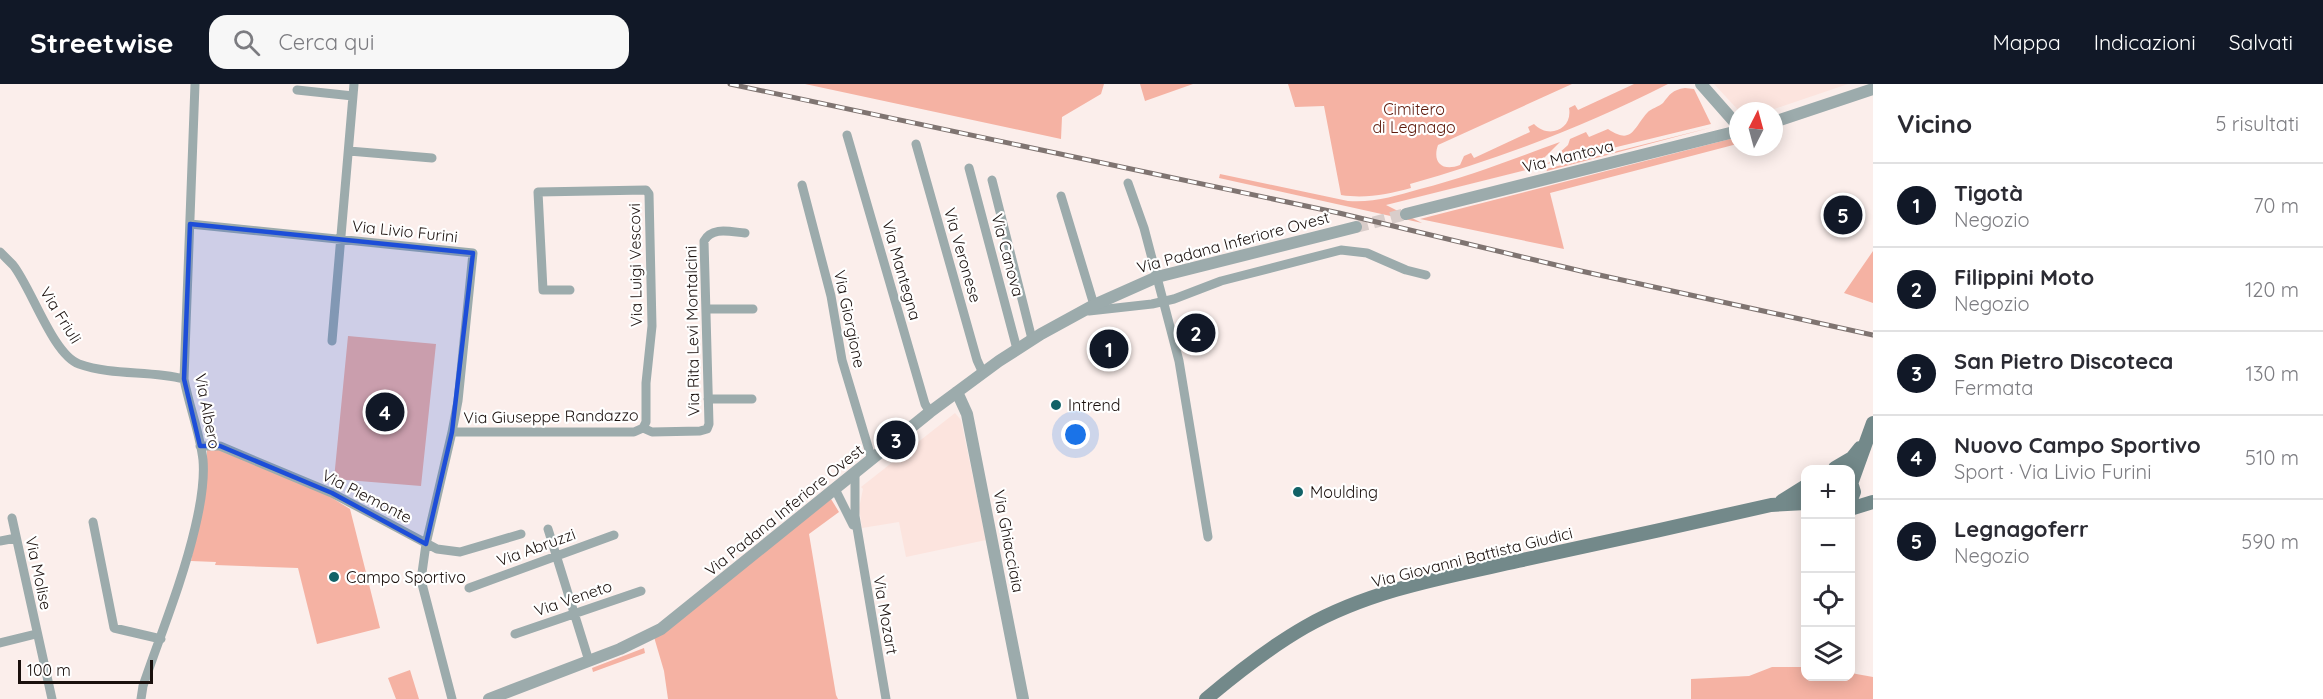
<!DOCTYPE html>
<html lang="it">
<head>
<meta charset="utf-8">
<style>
	:root { --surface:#fff; --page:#f7f7f7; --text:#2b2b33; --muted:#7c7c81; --line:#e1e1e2; --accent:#111827 }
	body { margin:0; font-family:Quicksand,sans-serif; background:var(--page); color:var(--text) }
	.controls { position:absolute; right:18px; bottom:18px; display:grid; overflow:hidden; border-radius:12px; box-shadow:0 3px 15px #0003 }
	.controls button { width:54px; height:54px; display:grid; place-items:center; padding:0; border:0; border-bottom:2px solid var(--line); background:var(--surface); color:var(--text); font:30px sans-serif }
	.compass { position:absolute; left:1729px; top:18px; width:54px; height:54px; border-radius:50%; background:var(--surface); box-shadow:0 3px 15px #0003; rotate:6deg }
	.scale { position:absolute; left:18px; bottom:15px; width:135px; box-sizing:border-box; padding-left:6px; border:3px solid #1a100d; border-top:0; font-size:16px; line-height:21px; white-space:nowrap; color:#1a100d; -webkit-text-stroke:4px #fff; paint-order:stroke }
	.you { position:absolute; left:1076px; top:351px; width:21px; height:21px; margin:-15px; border:4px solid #fff; border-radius:50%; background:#1a73e8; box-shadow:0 0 0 9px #1a73e833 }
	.badge { display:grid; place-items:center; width:39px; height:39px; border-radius:50%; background:var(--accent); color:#fff; font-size:20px; font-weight:700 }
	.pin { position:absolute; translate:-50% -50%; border:3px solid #fff; box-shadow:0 2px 6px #0006 }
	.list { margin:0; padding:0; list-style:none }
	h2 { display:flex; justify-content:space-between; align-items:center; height:78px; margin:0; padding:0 24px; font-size:26px }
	h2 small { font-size:20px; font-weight:400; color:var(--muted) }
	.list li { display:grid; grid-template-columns:39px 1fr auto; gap:18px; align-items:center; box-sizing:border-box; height:84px; padding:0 24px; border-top:2px solid var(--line) }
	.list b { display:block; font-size:22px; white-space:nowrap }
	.list p { margin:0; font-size:20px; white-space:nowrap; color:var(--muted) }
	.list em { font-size:20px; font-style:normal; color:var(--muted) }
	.icon { flex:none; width:33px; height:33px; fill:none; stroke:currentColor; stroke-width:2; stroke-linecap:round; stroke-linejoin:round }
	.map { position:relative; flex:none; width:1873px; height:615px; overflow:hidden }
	header { display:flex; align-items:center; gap:36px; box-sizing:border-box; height:84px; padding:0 30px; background:var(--accent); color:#fff }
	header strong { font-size:28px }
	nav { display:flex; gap:33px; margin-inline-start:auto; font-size:21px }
	.search { width:420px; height:54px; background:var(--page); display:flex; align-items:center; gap:15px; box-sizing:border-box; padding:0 21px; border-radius:18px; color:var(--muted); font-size:22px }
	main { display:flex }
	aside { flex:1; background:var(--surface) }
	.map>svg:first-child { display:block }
	.built { fill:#fce4de }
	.green { fill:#f5b2a3 }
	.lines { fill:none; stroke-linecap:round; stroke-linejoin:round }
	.tertiary-tunnel { stroke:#d9cdca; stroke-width:12; stroke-dasharray:12 6; stroke-linecap:butt }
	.minor { stroke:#9cabac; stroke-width:9 }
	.tertiary { stroke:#9cabac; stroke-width:12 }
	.secondary { stroke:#73898a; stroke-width:14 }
	.rail-casing { stroke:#7f7471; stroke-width:5 }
	.rail { stroke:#fff; stroke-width:3; stroke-dasharray:9; stroke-linecap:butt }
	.marked { fill:#1d4ed8; fill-opacity:0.2; stroke:#1d4ed8; stroke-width:4.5; stroke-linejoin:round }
	.poi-dot { fill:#126267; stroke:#fff; stroke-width:2 }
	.labels { text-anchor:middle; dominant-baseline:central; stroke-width:4.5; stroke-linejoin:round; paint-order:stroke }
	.park-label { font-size:16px; fill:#5e1a0c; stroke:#fff }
	.street-label { font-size:16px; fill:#1a100d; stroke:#fff }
	.poi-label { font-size:16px; fill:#1a100d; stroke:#fff; text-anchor:start }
</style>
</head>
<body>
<header>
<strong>Streetwise</strong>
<div class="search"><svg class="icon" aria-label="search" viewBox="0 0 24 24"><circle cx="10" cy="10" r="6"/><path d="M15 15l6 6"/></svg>Cerca qui</div>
<nav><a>Mappa</a><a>Indicazioni</a><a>Salvati</a></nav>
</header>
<main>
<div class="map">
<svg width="1873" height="615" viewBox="0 0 1873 615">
	<rect width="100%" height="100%" fill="#fbeeeb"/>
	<path class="built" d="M1714 0H1848L1768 27H1739Z
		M955 329 961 336 986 456 906 473 899 438 862 444 859 424 863 405 861 403Z"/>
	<path class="green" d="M805 0H1104L1101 10 1062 33 1061 55Z
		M1140 0H1193L1145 17Z
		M1288 0H1572L1438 61C1432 78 1442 88 1460 81L1464 72 1471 69 1474 74 1530 48 1528 43 1534 40C1548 55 1573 46 1569 24L1575 21 1578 26 1634 0H1668C1586 42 1499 75 1410 100L1411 104C1388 110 1366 115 1341 111L1324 22 1295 23Z
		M1685 4 1694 5 1711 40 1547 80 1568 61 1570 55 1586 48 1589 53 1608 45C1632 61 1633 45 1647 29 1651 24 1659 23 1663 19 1670 10 1672 6 1685 4Z
		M1713 43 1547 87 1546 85Z
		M1730 55 1735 56 1737 60 1550 109 1564 165 1420 135Z
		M1560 58 1537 81 1530 85 1386 121 1422 139 1219 94 1220 90 1348 117C1373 119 1396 112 1420 105 1468 93 1513 75 1560 58Z
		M1873 167V219L1844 209Z
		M348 252 436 260 421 402 334 395Z
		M207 365 221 366 324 409 350 425 380 544 317 560 298 484 215 481 216 478 191 477 207 392Z
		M831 415 839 428 809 450 836 611 838 615H668L664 587 654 553Z
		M644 564 645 569 593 588 592 584Z
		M1772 583H1805L1806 592H1850L1851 589 1873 593V615H1691V595L1749 592Z
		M410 586 419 615H396L388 594Z"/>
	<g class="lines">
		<path class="tertiary-tunnel" d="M1356 143 1406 130"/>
		<path class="minor" d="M297 6 353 12
			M847 51 925 320 930 328
			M916 60 977 276 983 289
			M349 67 432 74
			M969 84 1017 265
			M992 96 1032 255
			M1128 99 1144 144 1179 277 1208 453
			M802 101 831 212 842 276 872 376
			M1061 112 1094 221
			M190 140 473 169 458 317 452 348
			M0 168C4 172 9 177 13 181 31 203 53 271 79 280 113 292 150 286 184 295
			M570 206H543L538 108 646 106 649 110 652 242 646 299V338L643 344
			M706 225H753
			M1089 227 1152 220 1174 215 1221 197 1341 166 1367 169 1406 186 1426 191
			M332 257 354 0
			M708 315H752
			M200 362H220L332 409 437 465 460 468 521 450
			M855 389V432L886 615
			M835 405 853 441
			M12 434 52 615
			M93 438 114 544 161 555
			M548 445 589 577
			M0 457 16 454
			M469 504 614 451
			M515 550 641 507
			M0 559 36 550
			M141 615 143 602C161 549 182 499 195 444 200 423 205 399 203 376 200 349 189 322 184 295L195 0
			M452 615 421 496 426 460 452 348H634L643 344 652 348 700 347 707 345 709 340 704 157C712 142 731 148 745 149"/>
		<path class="tertiary" d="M1701 0 1738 42
			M1774 38 1873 5
			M1406 130 1738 47
			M957 308 967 330 1023 615
			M489 615 620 565 661 545 930 328 999 277 1041 250 1094 221 1157 193 1356 143"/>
		<path class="secondary" d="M1835 384 1852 374 1860 364
			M1850 395 1854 408 1850 418
			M1852 397 1873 339
			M1782 417 1806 402
			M1850 425 1873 418
			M1206 615C1237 589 1270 563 1305 543 1370 506 1446 493 1518 477 1602 459 1687 440 1771 421L1806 419"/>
		<g class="rail-casing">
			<path id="rail" d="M730 0 1339 129 1581 187 1873 251"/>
		</g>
		<use href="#rail" class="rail"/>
	</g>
	<path class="marked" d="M190 140 473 169 452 348 426 460 332 409 220 362H200L184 295Z"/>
	<g class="poi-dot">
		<circle cx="1056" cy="321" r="6"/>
		<circle cx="1298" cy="408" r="6"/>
		<circle cx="334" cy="493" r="6"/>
	</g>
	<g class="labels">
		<g class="park-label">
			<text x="1414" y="25">Cimitero<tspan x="1414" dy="18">di Legnago</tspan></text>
		</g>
		<g class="street-label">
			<text transform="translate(1568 72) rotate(-14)">Via Mantova</text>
			<text transform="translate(405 147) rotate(6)">Via Livio Furini</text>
			<text transform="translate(1233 158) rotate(-15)">Via Padana Inferiore Ovest</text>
			<text transform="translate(963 171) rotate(74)">Via Veronese</text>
			<text transform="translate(1008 171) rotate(75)">Via Canova</text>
			<text transform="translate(635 181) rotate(-91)">Via Luigi Vescovi</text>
			<text transform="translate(902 186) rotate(74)">Via Mantegna</text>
			<text transform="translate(61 231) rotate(58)">Via Friuli</text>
			<text transform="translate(850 235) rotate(78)">Via Giorgione</text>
			<text transform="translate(692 247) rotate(-91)">Via Rita Levi Montalcini</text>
			<text transform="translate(208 327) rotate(79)">Via Albero</text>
			<text transform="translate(551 332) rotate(-1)">Via Giuseppe Randazzo</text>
			<text transform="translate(367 412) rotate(27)">Via Piemonte</text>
			<text transform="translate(784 426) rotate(-39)">Via Padana Inferiore Ovest</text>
			<text transform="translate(1009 457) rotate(79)">Via Ghiacciaia</text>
			<text transform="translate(536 463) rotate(-20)">Via Abruzzi</text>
			<text transform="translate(1472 473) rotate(-14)">Via Giovanni Battista Giudici</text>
			<text transform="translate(39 489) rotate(78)">Via Molise</text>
			<text transform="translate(573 514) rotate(-19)">Via Veneto</text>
			<text transform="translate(886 531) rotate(80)">Via Mozart</text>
		</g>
		<g class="poi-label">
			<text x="1068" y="321">Intrend</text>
			<text x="1310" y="408">Moulding</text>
			<text x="346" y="493">Campo Sportivo</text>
		</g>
	</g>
</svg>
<div class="controls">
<button>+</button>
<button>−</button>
<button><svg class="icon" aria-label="locate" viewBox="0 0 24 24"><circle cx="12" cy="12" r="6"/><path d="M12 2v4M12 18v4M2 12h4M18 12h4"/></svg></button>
<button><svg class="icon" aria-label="layers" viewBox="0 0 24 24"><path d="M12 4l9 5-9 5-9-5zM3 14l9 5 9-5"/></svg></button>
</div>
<svg class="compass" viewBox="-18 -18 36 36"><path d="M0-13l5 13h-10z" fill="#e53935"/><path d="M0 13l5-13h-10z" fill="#7c7c81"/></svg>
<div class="scale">100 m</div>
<div class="you"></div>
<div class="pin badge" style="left:1109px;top:265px">1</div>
<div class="pin badge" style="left:1196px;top:249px">2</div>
<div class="pin badge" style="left:896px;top:356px">3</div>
<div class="pin badge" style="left:385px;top:328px">4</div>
<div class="pin badge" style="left:1843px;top:131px">5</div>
</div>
<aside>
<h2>Vicino<small>5 risultati</small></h2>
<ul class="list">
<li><span class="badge">1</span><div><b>Tigotà</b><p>Negozio</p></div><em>70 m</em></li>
<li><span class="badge">2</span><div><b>Filippini Moto</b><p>Negozio</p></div><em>120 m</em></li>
<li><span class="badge">3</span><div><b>San Pietro Discoteca</b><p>Fermata</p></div><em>130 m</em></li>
<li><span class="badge">4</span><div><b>Nuovo Campo Sportivo</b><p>Sport · Via Livio Furini</p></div><em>510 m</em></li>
<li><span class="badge">5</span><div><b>Legnagoferr</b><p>Negozio</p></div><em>590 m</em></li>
</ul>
</aside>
</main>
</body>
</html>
